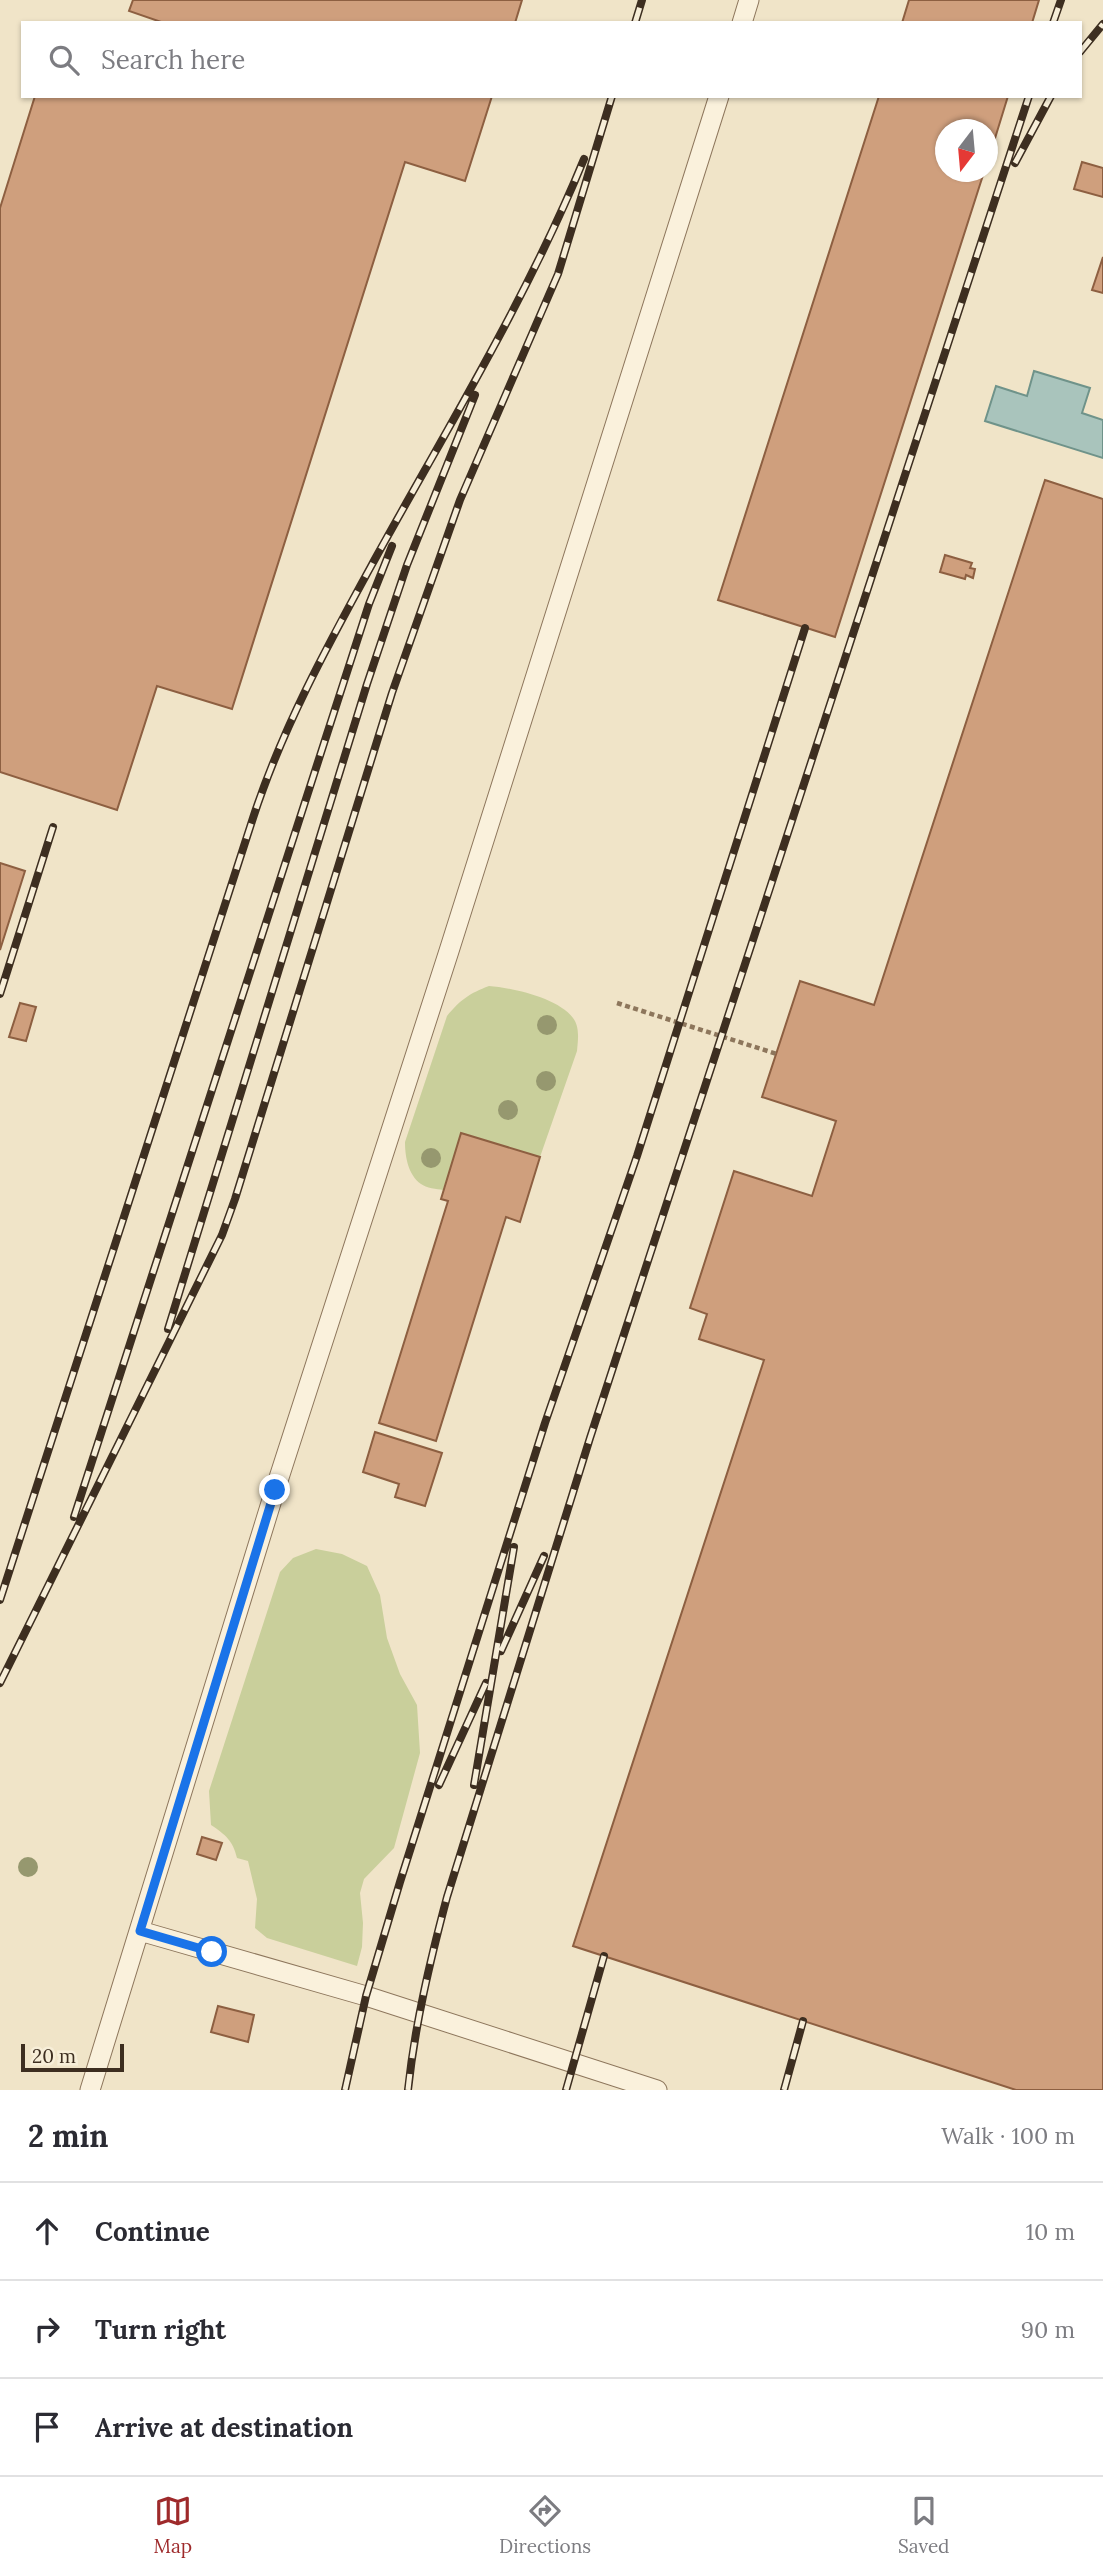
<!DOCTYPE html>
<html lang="en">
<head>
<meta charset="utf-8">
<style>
	:root { --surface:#fff; --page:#f2f2f3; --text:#2b2b33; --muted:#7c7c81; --line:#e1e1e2; --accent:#9e2a2b }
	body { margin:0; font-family:Lora,serif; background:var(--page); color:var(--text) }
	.compass { position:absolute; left:935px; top:119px; width:63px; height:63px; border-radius:50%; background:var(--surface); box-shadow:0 2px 5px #0004; rotate:196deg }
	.scale { position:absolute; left:21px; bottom:18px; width:103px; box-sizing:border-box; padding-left:7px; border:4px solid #3d2e20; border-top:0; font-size:19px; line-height:24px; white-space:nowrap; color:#3d2e20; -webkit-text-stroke:5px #f7eed8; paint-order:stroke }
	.stop { position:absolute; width:21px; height:21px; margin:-16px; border:5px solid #1a73e8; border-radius:50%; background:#fff }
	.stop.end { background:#1a73e8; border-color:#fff; box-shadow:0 2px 7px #0008 }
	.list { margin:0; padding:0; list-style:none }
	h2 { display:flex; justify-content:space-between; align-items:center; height:91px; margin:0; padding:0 28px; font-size:30px }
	h2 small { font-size:23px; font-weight:400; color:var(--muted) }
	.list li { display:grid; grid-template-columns:46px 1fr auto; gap:21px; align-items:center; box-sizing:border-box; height:98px; padding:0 28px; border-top:2px solid var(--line) }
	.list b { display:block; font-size:26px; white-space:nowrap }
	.list em { font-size:23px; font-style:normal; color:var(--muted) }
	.icon { flex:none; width:38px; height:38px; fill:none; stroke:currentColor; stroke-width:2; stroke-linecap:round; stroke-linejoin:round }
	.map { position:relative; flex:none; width:1103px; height:2090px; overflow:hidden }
	.search { position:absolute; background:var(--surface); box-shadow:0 2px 5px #0004; left:21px; right:21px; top:21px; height:77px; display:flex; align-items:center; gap:18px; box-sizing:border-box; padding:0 24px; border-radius:0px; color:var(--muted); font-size:26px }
	.sheet { height:385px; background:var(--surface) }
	nav { display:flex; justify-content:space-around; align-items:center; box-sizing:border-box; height:98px; border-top:2px solid var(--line); background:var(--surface); font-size:19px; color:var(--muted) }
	nav a { display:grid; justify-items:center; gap:4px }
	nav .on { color:var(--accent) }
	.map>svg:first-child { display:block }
	.green { fill:#c9cf9b }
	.water { fill:#a9c4bc; stroke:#6f938a; stroke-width:2 }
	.building { fill:#cf9f7d; stroke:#8d5f41; stroke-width:2 }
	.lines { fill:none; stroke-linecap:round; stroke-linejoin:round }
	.lane-casing { stroke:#8d765c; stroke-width:21 }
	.path { stroke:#8d765c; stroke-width:4.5; stroke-dasharray:5 3.5; stroke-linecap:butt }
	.lane { stroke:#faf1dc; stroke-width:19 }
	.rail-casing { stroke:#3d2e20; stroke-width:8 }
	.rail { stroke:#f7eed8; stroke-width:5; stroke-dasharray:16; stroke-linecap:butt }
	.tree { fill:#96986f }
	.route { stroke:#1a73e8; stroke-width:9 }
</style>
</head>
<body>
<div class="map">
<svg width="1103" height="2090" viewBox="0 0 1103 2090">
	<rect width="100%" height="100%" fill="#f0e4c8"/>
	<path class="green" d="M489 986C513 988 558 998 573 1018 580 1027 578 1040 577 1051L540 1157 462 1133 443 1190C437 1189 426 1188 421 1184 408 1175 405 1156 405 1142L447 1016C460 1000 470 993 489 986Z
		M316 1549 342 1554 367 1566 380 1595 387 1638 400 1674 417 1705 420 1753 394 1848 364 1879 360 1893 363 1923 362 1947 357 1966 267 1938 255 1928 257 1899 248 1861 237 1858C233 1841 226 1835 211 1825L209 1791 280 1572 293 1558Z"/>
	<path class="water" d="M1034 371 1090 388 1082 413 1103 420V458L985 421 996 386 1027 396Z"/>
	<path class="building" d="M133 0H522L515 23H164L129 11Z
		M909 0H1039L1032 23H902Z
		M35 96H492L465 181 405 162 232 709 157 686 117 810 0 772V208Z
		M879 96H1008L988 161V130H946V172H984L835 637 718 600Z
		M1082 162 1103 168V197L1074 189Z
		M1103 257V293L1092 290Z
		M1045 480 1103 499V2090H1016L573 1946 764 1360 699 1339 707 1314 690 1308 734 1171 812 1196 836 1121 762 1097 800 981 874 1005Z
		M945 555 972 563 970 568 975 569 973 578 966 575 965 579 940 572Z
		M0 863 25 871 0 950Z
		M20 1003 36 1007 26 1041 9 1037Z
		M461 1133 540 1157 520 1222 506 1217 436 1441 379 1423 448 1201 441 1199Z
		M375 1432 442 1453 425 1506 395 1497 399 1484 363 1472Z
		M202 1837 222 1843 216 1860 197 1854Z
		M218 2006 254 2015 248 2042 211 2032Z"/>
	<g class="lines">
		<g class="lane-casing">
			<path id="lane" d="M742 23 749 0
				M140 1931 366 1996 657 2090
				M90 2090 275 1490 449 951 719 96"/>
		</g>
		<path class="path" d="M617 1003 777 1054"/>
		<use href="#lane" class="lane"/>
		<g class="rail-casing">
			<path id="rail" d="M635 23 642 0
				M1053 23 1061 0
				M1080 52 1103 24
				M1015 163 1051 96
				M0 994 53 827
				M168 1329 367 684 407 565 475 395
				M74 1517 369 604 392 546
				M0 1600 253 818C283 726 329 643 375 559 448 427 527 298 584 159
				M501 1651 544 1556
				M0 1683 222 1235 235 1199 392 693 460 500 558 274 612 96
				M439 1785 486 1683
				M474 1785 514 1547
				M345 2090 366 1996 400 1882 545 1423 637 1156 805 628
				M408 2090C415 2024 430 1961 447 1897L590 1438 1029 96
				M566 2090 604 1956
				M784 2090 803 2021"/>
		</g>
		<use href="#rail" class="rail"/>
	</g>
	<g class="tree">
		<circle cx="547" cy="1025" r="10"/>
		<circle cx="546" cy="1081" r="10"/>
		<circle cx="508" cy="1110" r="10"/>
		<circle cx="431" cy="1158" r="10"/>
		<circle cx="28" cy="1867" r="10"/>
	</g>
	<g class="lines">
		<path class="route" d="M212 1952 140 1931 275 1490"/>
	</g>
</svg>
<svg class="compass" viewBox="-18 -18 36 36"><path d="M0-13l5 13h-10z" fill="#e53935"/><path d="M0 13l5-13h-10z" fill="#7c7c81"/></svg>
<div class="scale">20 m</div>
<div class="stop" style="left:212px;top:1952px"></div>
<div class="stop end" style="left:275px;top:1490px"></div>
<div class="search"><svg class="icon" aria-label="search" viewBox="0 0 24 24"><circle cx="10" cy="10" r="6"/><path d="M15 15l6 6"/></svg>Search here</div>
</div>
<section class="sheet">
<h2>2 min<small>Walk · 100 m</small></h2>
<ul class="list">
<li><svg class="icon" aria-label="ahead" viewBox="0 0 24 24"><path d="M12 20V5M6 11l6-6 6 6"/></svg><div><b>Continue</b></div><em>10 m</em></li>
<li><svg class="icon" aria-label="right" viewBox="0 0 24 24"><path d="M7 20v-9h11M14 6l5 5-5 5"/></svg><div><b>Turn right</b></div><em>90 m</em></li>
<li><svg class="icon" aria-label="arrive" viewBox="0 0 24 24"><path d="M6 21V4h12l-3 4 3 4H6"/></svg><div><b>Arrive at destination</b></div></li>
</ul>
</section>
<nav>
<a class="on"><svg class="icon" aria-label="map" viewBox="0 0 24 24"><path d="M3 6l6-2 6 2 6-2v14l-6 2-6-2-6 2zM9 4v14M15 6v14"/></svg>Map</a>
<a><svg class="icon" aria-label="directions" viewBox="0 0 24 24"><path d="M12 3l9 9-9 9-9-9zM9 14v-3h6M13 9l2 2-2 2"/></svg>Directions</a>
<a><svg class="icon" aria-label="saved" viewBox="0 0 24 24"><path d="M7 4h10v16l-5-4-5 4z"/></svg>Saved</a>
</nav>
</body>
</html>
